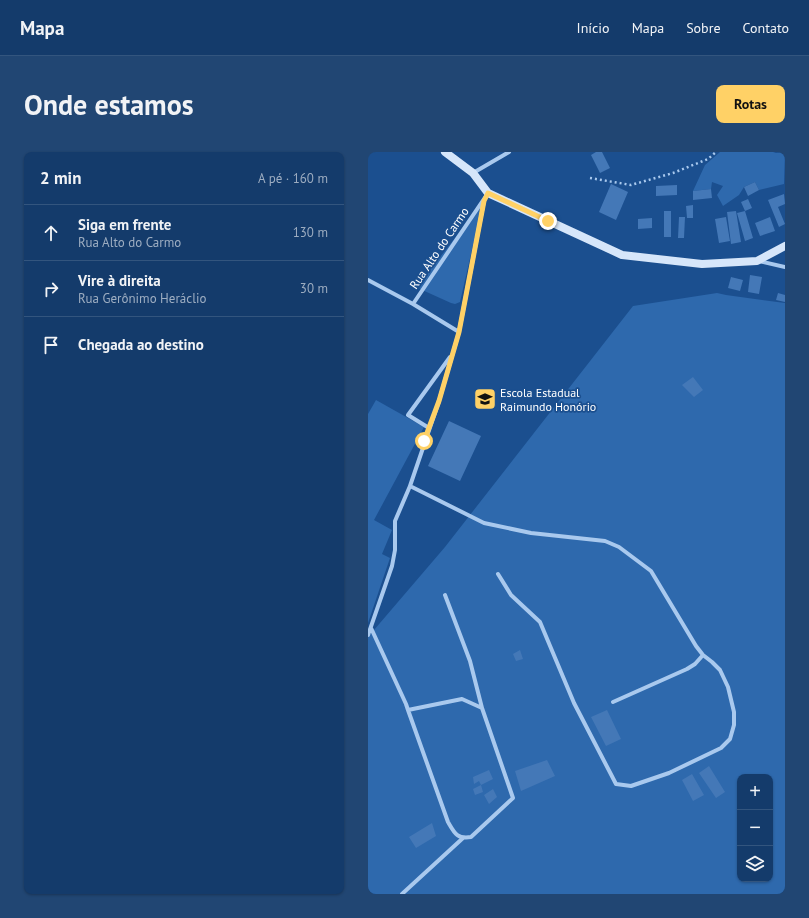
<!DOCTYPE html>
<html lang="pt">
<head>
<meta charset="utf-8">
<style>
	:root { --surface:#143b6b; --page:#214673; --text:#f1f3f6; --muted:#9dadc1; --line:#33557e; --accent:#ffd166 }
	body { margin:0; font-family:"PT Sans",sans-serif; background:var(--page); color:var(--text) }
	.controls { position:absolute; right:12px; bottom:12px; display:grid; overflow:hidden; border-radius:8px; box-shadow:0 1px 3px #0004 }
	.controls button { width:36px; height:36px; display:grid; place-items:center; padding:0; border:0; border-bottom:1px solid var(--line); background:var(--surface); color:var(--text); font:20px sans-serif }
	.stop { position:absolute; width:12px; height:12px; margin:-9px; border:3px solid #ffd166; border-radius:50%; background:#fff }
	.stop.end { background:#ffd166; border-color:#fff; box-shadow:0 1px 4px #0008 }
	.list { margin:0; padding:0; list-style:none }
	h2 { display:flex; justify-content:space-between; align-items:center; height:52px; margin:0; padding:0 16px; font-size:17px }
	h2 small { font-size:13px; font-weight:400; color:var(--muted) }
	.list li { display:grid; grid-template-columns:26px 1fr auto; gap:12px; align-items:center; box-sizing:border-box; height:56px; padding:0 16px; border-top:1px solid var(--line) }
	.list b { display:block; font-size:15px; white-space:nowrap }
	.list p { margin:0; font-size:13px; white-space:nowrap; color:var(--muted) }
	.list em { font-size:13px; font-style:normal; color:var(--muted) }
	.icon { flex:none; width:22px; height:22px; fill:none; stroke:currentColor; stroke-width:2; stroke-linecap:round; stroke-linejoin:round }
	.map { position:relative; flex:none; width:417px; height:742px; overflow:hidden; border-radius:8px }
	header { display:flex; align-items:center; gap:24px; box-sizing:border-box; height:56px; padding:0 20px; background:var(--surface); border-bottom:1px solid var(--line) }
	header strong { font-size:19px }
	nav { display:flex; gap:22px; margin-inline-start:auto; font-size:14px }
	.intro { display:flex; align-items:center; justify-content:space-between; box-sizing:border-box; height:96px; padding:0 24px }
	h1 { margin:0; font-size:28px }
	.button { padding:10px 18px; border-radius:8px; background:var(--accent); color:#111; font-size:14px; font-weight:700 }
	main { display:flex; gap:24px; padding:0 24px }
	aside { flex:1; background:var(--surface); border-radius:8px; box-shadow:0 1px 3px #0004 }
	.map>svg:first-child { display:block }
	.green { fill:#2e69ad; fill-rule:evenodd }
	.building { fill:#4478b7 }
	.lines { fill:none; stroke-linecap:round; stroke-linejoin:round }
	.path { stroke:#a9c9ee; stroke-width:2.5; stroke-dasharray:2 3; stroke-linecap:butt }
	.street { stroke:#a9c9ee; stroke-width:4 }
	.secondary { stroke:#d6e6fa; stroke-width:8 }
	.route { stroke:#ffd166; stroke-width:5 }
	.labels { text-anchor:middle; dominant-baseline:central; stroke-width:3.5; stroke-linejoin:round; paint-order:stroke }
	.street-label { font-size:12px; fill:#fff; stroke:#1b4f8f }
	.poi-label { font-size:12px; fill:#fff; stroke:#1b4f8f; text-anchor:start }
</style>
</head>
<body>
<header>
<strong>Mapa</strong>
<nav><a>Início</a><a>Mapa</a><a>Sobre</a><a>Contato</a></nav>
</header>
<div class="intro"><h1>Onde estamos</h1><a class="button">Rotas</a></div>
<main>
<aside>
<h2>2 min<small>A pé · 160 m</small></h2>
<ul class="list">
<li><svg class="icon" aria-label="ahead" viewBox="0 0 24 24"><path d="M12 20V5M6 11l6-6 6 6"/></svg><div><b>Siga em frente</b><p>Rua Alto do Carmo</p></div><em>130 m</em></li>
<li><svg class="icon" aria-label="right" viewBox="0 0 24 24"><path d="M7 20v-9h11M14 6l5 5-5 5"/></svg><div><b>Vire à direita</b><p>Rua Gerônimo Heráclio</p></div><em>30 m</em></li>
<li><svg class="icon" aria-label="arrive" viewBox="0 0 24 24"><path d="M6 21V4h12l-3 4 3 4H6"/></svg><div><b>Chegada ao destino</b></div></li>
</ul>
</aside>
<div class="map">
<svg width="417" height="742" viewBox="0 0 417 742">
	<rect width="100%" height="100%" fill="#1b4f8f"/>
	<path class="green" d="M352 0H405L408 1 417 0 416 32 391 38 387 30 376 35 371 43 355 54 349 43 355 34 344 30 343 37 325 39 337 13Z
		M114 54 92 150 87 152 83 151 52 137 51 133 52 131 111 55Z
		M349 141 358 143 417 151V742H0V485L77 395 265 154ZM372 625H402V727H372Z
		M8 248 56 275 6 368 24 378 14 402 22 406 0 471V262Z"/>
	<path class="building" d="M228 0H234L242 16 232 21 223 3Z
		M387 30 391 38 380 44 376 35Z
		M243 32 260 40 248 68 231 60Z
		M309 33V43L288 44V34Z
		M343 37 344 46 325 48V39Z
		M416 42 417 52 410 55 417 72 411 75 400 48Z
		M380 47 384 56 377 59 373 50Z
		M325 53V66H319L318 54Z
		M296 59H303V85H296Z
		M368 59 373 90 363 92 359 60Z
		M377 59 385 86 377 89 369 61Z
		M311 65H317L316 86H310Z
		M358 65 362 89 351 91 347 67Z
		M402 65 407 79 392 84 387 71Z
		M284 66V76L270 77V67Z
		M382 123 394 125 391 142 380 140Z
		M363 125 375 128 372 139 360 136Z
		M410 141 417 143V150L408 148Z
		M325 225 335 238 326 245 314 233Z
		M81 269 113 284 92 329 60 314Z
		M152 498 155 507 148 509 145 502Z
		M239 558 253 587 238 594 223 565Z
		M179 608 187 624 153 639 147 619Z
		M341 614 357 640 348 646 331 621Z
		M121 618 125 627 113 633 111 629 106 632 105 625Z
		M324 622 336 643 325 649 314 628Z
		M113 633 115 640 107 643 105 637Z
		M125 637 129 645 121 652 116 643Z
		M64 671 68 684 48 696 41 685Z"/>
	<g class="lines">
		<path class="path" d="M222 26 263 33 305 21 340 7 348 0"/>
		<path class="street" d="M105 21 141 0
			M391 109 417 115
			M0 128 45 152 91 180
			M45 152 120 41
			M61 276 40 263 82 205
			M42 334 116 371 163 381 237 389 251 395 283 419 328 494 335 503 344 510 352 518 360 535 366 560V573L362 587 353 596 301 621 263 634 248 632 206 551 172 470 143 443 130 422
			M77 443 102 509 114 556
			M3 476 38 552 40 558 80 670C87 682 89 687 103 685L145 646 114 556 94 547 40 558
			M0 483 24 414 27 398V369L42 334 71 249 91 180 116 49
			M245 550 319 517 327 512 335 503
			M34 742 95 686"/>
		<path class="secondary" d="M77 0 105 21 120 41 254 103 334 112 389 109 417 94"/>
	</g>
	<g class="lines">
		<path class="route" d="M56 289 71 249 91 180 116 49 120 41 180 69"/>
	</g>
	<defs>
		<g id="school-square" transform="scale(1.15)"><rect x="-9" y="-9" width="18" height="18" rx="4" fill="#ffd166" stroke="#1b4f8f"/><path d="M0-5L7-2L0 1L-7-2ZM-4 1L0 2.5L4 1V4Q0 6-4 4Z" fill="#111"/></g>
	</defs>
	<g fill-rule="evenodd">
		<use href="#school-square" x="117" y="247"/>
	</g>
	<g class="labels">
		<g class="street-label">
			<text transform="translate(71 96) rotate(-56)">Rua Alto do Carmo</text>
		</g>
		<g class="poi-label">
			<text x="132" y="240">Escola Estadual<tspan x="132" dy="14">Raimundo Honório</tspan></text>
		</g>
	</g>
</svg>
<div class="controls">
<button>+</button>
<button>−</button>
<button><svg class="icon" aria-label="layers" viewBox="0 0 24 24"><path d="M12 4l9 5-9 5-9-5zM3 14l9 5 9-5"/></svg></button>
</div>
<div class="stop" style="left:56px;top:289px"></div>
<div class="stop end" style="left:180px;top:69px"></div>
</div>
</main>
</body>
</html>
